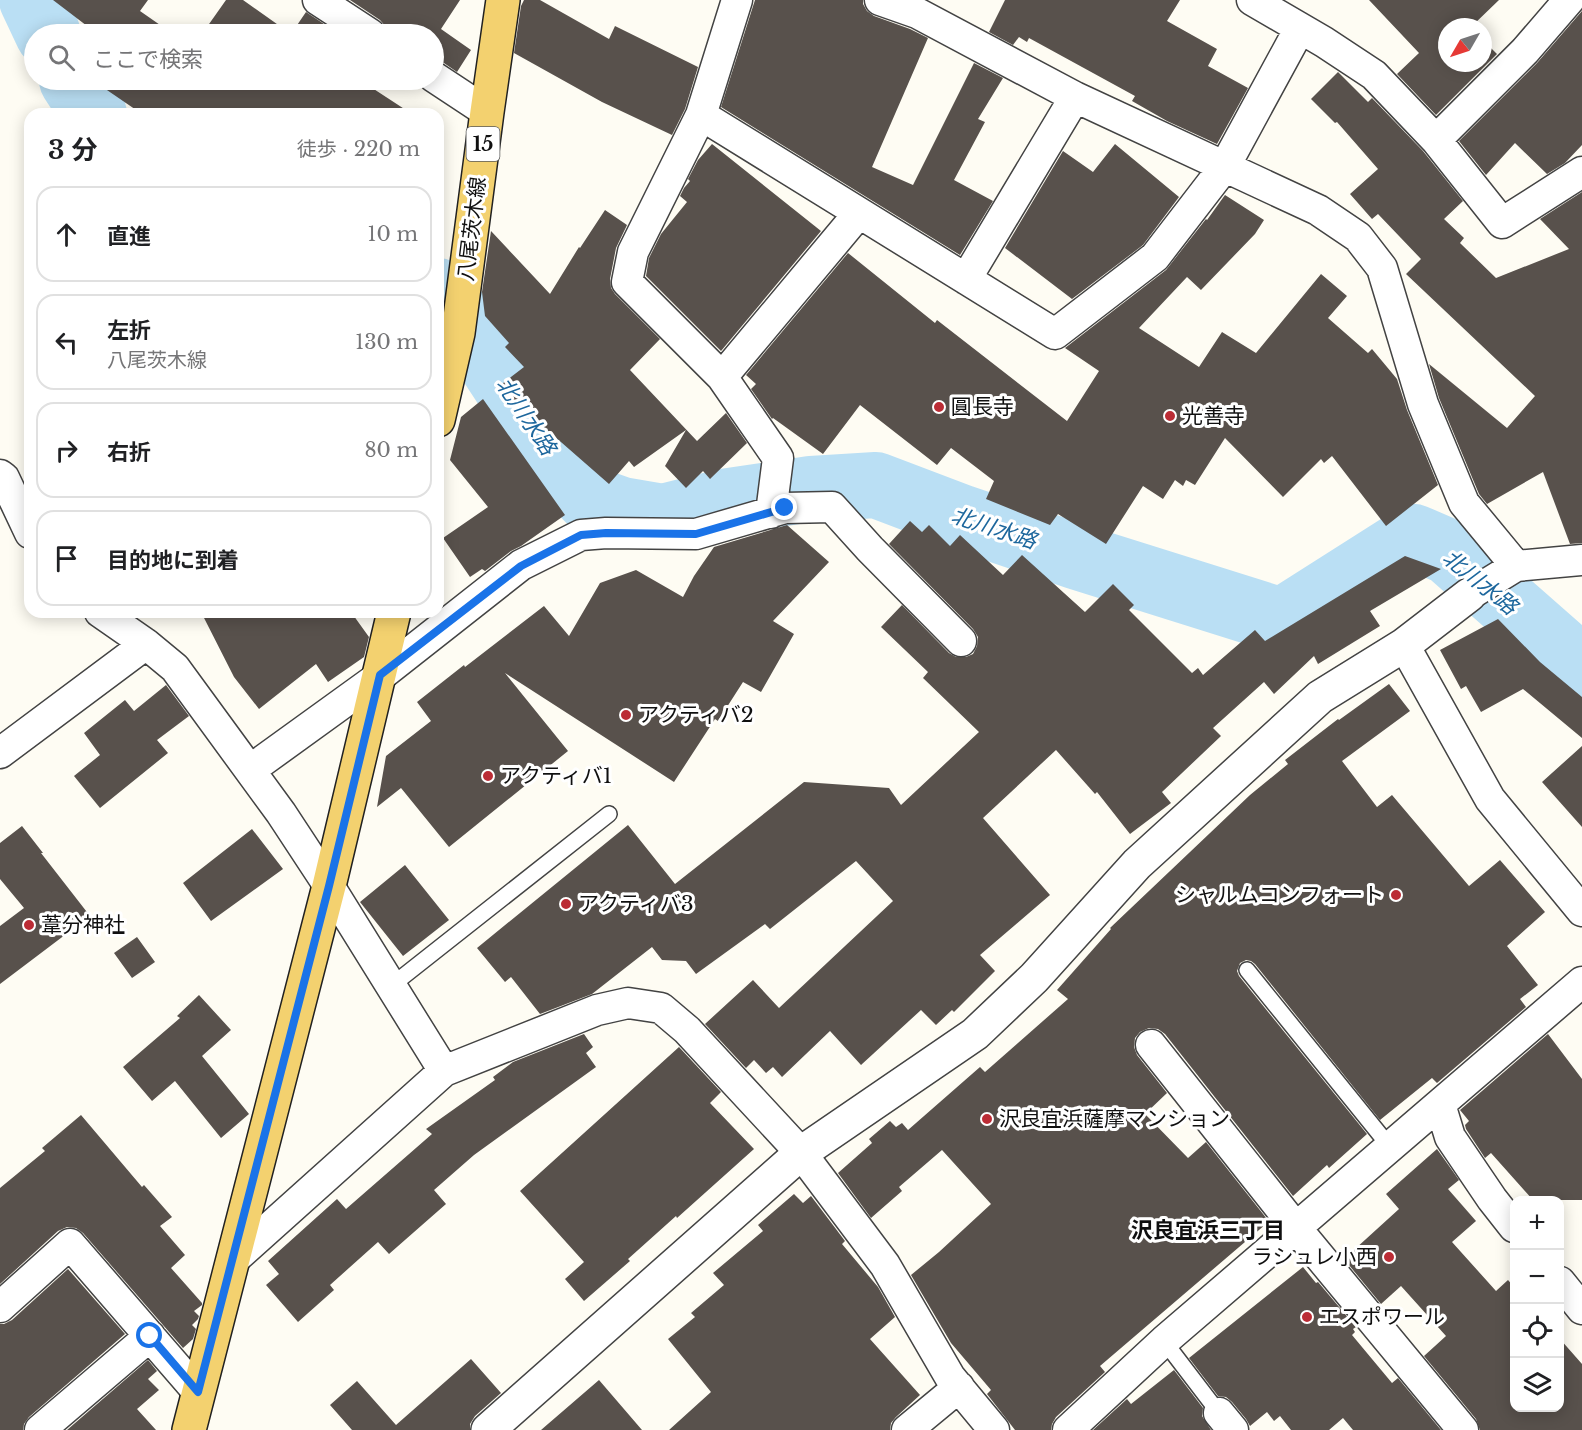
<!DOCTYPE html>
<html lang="ja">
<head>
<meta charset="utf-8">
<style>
	:root { --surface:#fff; --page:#f6f6f6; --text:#202124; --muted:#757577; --line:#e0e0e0 }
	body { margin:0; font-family:"Libre Baskerville","Noto Sans JP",serif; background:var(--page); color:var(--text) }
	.controls { position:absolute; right:18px; bottom:18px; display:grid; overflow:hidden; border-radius:12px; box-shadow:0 3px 15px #0003 }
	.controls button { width:54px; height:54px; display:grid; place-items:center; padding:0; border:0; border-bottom:2px solid var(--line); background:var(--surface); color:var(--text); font:30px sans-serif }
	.compass { position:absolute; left:1438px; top:18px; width:54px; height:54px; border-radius:50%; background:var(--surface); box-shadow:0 3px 15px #0003; rotate:231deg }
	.stop { position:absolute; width:18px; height:18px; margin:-14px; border:4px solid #1a73e8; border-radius:50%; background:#fff }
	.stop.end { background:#1a73e8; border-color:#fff; box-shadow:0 2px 6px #0008 }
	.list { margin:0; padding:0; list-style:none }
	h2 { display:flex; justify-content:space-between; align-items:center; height:78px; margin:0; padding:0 24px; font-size:26px }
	h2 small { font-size:20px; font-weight:400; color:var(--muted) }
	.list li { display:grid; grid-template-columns:39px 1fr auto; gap:18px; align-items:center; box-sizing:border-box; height:96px; margin:0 12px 12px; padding:0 12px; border:2px solid var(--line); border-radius:18px }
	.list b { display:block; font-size:22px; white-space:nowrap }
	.list p { margin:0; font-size:20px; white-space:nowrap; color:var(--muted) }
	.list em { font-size:20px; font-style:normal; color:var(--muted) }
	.icon { flex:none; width:33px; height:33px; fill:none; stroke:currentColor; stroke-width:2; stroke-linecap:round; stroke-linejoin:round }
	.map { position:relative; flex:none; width:1582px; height:1430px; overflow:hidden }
	.search { position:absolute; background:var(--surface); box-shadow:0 3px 15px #0003; left:24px; top:24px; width:420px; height:66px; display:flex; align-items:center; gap:15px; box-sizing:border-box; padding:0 21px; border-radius:33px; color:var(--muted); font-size:22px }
	.panel { position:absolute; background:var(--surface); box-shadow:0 3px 15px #0003; left:24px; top:108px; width:420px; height:510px; border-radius:18px }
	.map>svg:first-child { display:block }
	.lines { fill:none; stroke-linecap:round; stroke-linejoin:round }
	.river { stroke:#badff4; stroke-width:66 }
	.building { fill:#58514c }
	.service-casing { stroke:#434343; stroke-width:18 }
	.minor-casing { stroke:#434343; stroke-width:33 }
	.tertiary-casing { stroke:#434343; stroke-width:36 }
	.primary-casing { stroke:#212121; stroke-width:36 }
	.service { stroke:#fff; stroke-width:15 }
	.minor { stroke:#fff; stroke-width:30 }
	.tertiary { stroke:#fff; stroke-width:33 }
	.primary { stroke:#f3d16f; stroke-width:33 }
	.route { stroke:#1a73e8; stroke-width:8 }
	.poi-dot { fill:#bb2c35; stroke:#fff; stroke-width:2 }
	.labels { text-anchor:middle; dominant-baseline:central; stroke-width:6; stroke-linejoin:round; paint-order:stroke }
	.shield { fill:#fff; stroke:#585858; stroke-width:1.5 }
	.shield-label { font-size:20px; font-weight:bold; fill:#101010 }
	.street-label { font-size:21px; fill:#101010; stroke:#fff }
	.poi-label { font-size:21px; fill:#101010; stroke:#fff; text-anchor:start }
	.water-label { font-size:22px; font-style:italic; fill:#1d679d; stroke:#fff }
	.neighbourhood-label { font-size:22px; font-weight:bold; fill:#101010; stroke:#fff }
</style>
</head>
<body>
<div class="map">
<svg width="1582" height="1430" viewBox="0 0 1582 1430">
	<rect width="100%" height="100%" fill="#fefcf3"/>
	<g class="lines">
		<path class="river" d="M32 0 48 34
			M72 80 94 114
			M438 291 442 294 477 342 528 420 560 466 588 498 622 510 663 517 723 502 811 489 876 485 963 518 1075 556 1282 621 1414 537 1449 552 1582 669"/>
	</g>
	<path class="building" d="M53 0H148L140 11 173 34H86L91 29Z
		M226 0H243L291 34 306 12 339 34H202Z
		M350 0H460L441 29 471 50 457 72 444 63 434 60V34H387L386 27 380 20Z
		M524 0H540L609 39 615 26 698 67 685 109 672 135 602 102 514 53 521 6Z
		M755 0H863V4L867 11 874 16 910 29 928 38 872 167 913 185 974 63 1003 78 978 119 985 122 954 180 993 201 960 255 721 107Z
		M1005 0H1180L1167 21 1217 49 1208 66 1248 88 1217 144 1167 121 1132 101 1135 96 1029 38 1027 42 1019 37 1013 45 989 32Z
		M1369 0H1499L1471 27H1447V63H1483V40L1497 54 1436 115 1397 74 1419 53Z
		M1582 11V145L1565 163 1547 174 1515 143 1486 175 1459 141 1537 63Z
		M1338 72 1368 102 1372 98 1423 151 1463 201 1444 219 1464 238 1460 243 1496 278 1569 249 1540 219 1582 192V543L1570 544 1543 472 1487 504 1479 494 1439 398 1429 364 1507 428 1535 396 1406 274 1421 259 1378 214 1372 219 1350 194 1378 169 1337 122 1335 123 1311 99Z
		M106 80H360L412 114H142L104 88 108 81Z
		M712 144 821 231 721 351 646 276 649 258 661 234 687 202 680 196 684 188 690 181 688 179 698 160Z
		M1115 144 1179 197 1143 245 1072 299 1005 248 1063 151 1093 172Z
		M1225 195 1264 220 1255 234 1201 290 1187 277 1139 328 1199 367 1222 332 1256 353 1321 274 1347 296 1328 318 1368 353 1372 349 1397 379 1407 410 1438 485 1386 526 1332 456 1324 463 1321 459 1283 497 1225 438 1195 485 1186 480 1183 486 1175 480 1163 499 1143 486 1106 544 1058 514 1050 525 986 499 994 481 951 448 937 465 860 405 823 454 773 418 772 419 751 389 756 384 746 375 848 253 935 323 937 320 1067 421 1099 371 1065 348 1166 270 1206 219 1207 220Z
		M605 210 627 225 616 248 610 279 611 288 615 294 660 339 630 370 697 441 726 413 747 443 710 479 703 471 686 488 665 466 686 430 634 467 629 461 609 484 498 387 524 367 505 347 509 343 485 316 482 292 491 231 550 294 579 247 580 248Z
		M483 399 565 515 521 546 511 551 485 571 482 569 470 577 443 538 488 507 450 460 461 417Z
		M910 521 922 532 929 525 950 546 960 535 1003 575 1022 555 1085 612 1113 584 1134 605 1129 610 1192 673 1198 668 1203 675 1255 630 1265 641 1405 556 1441 569 1370 611 1380 626 1318 664 1314 656 1274 694 1264 682 1213 728 1221 736 1162 792 1171 803 1130 834 1097 792 1095 794 1056 750 983 818 1050 895 980 955 995 971 954 1012 952 1010 936 1025 921 1010 861 1065 830 1031 782 1077 773 1067 766 1073 754 1060 746 1068 705 1024 753 980 779 1008 893 901 856 861 770 929 765 924 696 974 686 961 662 960 652 947 592 994 540 1014 511 977 505 982 477 948 628 825 675 884 804 782 889 788 901 805 979 732 923 678 928 672 881 627 902 605 949 653 956 657H966L973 654 977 646 978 637 973 629 889 544Z
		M787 525 829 562 773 621 794 634 761 692 743 682 718 721 715 719 674 782 505 673 568 751 449 847 401 788 377 807 386 756 431 721 417 702 464 665 465 667 544 606 569 636 600 583 636 570 683 597 694 576 714 547Z
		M201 612H351L369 637 364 657 328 682 316 664 259 709 234 677Z
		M1498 619 1540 662 1582 697V738L1523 689 1481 712 1466 686 1461 689 1440 650Z
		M1389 684 1410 711 1342 761 1377 807 1392 795 1469 886 1500 860 1545 912 1507 946 1538 985 1520 999 1526 1007 1437 1083 1432 1078 1380 1120 1255 964 1251 961 1246 960 1240 963 1237 971 1239 976 1367 1134 1329 1168 1327 1165 1293 1196 1165 1034 1158 1029 1149 1028 1140 1032 1135 1038 1134 1047 1137 1055 1167 1093 1145 1114 1188 1158 1206 1142 1267 1219 1264 1222 1266 1224 1100 1366 1105 1372 1056 1417 1052 1424 1051 1430H1015L987 1394 991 1390 951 1343 911 1275 939 1252 991 1204 942 1150 899 1187 902 1191 871 1218 838 1173 872 1143 869 1139 890 1121 896 1127 902 1123 908 1130 980 1067 985 1072 1068 999 1057 990 1111 929 1110 928 1250 795 1288 764 1285 760 1338 719 1339 720Z
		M166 685 189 716 157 740 168 753 100 808 74 776 100 755 84 733 125 700 134 711Z
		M1582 746V827L1542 782Z
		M22 826 43 853H41L90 916 0 984V926L24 908 0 879V843Z
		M252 829 283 869 211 921 183 883Z
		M405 865 449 920 403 956 360 902Z
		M137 937 155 962 132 978 114 953Z
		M199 995 231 1030 202 1056 249 1114 221 1138 175 1081 152 1101 123 1067 180 1018 177 1016Z
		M584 1034 593 1047 586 1053 596 1067 474 1155 434 1190 446 1204 389 1254 378 1242 330 1285 334 1290 298 1322 266 1285 279 1274 268 1261 337 1199 346 1209 432 1134 426 1129 495 1080 493 1077 513 1062Z
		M1548 1034 1582 1079V1200H1533L1491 1153 1485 1158 1466 1129 1465 1125 1469 1121 1460 1110Z
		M679 1047 721 1092 710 1103 754 1149 677 1218 676 1216 628 1259 630 1261 584 1301 565 1279 584 1262 520 1191Z
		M81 1115 142 1187 144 1185 172 1217 160 1226 185 1255 171 1268 202 1303V1305L194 1311 199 1316 198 1319 192 1325 196 1329 193 1339 183 1348 83 1233 76 1228 67 1227 58 1231 0 1284V1188L45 1151 42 1148Z
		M1437 1149 1459 1180 1448 1189 1476 1221 1452 1242 1496 1291 1508 1280 1515 1288V1407H1560V1339L1582 1364V1430H1480L1476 1419 1424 1356 1446 1336 1401 1286 1381 1304 1344 1259 1399 1209 1386 1194Z
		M794 1194 803 1203 811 1196 845 1241 842 1244 878 1287 895 1317 870 1339 920 1395 896 1417 891 1423 890 1430H669L711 1392 668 1339 695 1317 691 1313 724 1285 713 1273 763 1231 758 1225Z
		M1303 1267 1316 1283 1318 1282 1356 1327 1353 1329 1355 1332 1352 1335 1392 1383 1398 1378 1441 1430H1353L1343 1418 1329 1430H1291L1280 1416 1274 1421 1267 1412 1250 1426 1246 1419 1232 1402 1226 1397 1218 1396 1189 1358Z
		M68 1269 125 1334 29 1417 24 1424 23 1430H0V1324H4L12 1320Z
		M471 1359 501 1393 475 1416 470 1424V1430H352L330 1405 357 1381 396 1425Z
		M148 1360 157 1371 148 1379 159 1390 137 1409 156 1430H67Z
		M1174 1370 1203 1408 1202 1416 1211 1430H1093L1127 1399 1131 1404Z
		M599 1380 642 1430H541Z"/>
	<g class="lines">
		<g class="service-casing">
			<path id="service" d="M1247 970 1390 1147
				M391 986 609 814
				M1164 1341 1219 1413"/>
		</g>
		<g class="minor-casing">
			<path id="minor" d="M318 0 370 34
				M737 0 701 115 633 252 627 282 722 377 778 458 771 513
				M880 0 917 13 1075 97 1318 210 1358 237 1382 268 1423 404 1464 503 1516 566
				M1252 0 1324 42 1374 75 1436 140 1502 223 1582 172
				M434 77 487 112
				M701 115 1055 334 1155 257 1225 166 1300 28
				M1436 140 1525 51 1569 0
				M966 279 1075 97
				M722 377 859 213
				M0 475 4 478 30 533
				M1469 595 1516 566 1582 560
				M100 612 146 644 175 668 281 813 329 886 444 1071 597 1010 628 1003 661 1008 687 1030 801 1153 885 1265 950 1377 994 1430
				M1404 645 1490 799 1582 911
				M0 753 146 644
				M250 770 380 676 521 565 581 535 606 533 696 534 785 508 832 507 870 549 961 641
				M1151 1045 1296 1228 1463 1430
				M1440 1104 1450 1137 1492 1199 1514 1227
				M232 1261 444 1071
				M1560 1282 1582 1309
				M0 1307 70 1244 198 1392
				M1219 1413 1233 1430
				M40 1430 150 1336
				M907 1430 959 1387
				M1068 1430 1164 1341 1582 982"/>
		</g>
		<g class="tertiary-casing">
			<path id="tertiary" d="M488 1430 801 1153 975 1034 1034 978 1137 864 1320 697 1404 645 1469 595"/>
		</g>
		<g class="primary-casing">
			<path id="primary" d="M438 420 458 333 487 112 503 0
				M189 1430 329 886 394 612"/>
		</g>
		<use href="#service" class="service"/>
		<use href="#minor" class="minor"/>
		<use href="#tertiary" class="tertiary"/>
		<use href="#primary" class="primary"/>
	</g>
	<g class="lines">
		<path class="route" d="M150 1336 198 1392 329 886 380 675 521 566 581 535 606 533 696 534 785 508"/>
	</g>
	<g class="poi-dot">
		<circle cx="939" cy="407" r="6"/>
		<circle cx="1170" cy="416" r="6"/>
		<circle cx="626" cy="715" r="6"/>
		<circle cx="488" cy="776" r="6"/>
		<circle cx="1396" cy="895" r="6"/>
		<circle cx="566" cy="904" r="6"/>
		<circle cx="29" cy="925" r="6"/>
		<circle cx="987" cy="1119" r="6"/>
		<circle cx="1389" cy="1257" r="6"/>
		<circle cx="1307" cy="1317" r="6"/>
	</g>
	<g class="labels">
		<rect class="shield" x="466.5" y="127" width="33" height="34" rx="4.5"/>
		<g class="shield-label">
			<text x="483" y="144">15</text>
		</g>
		<g class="street-label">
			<text transform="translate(472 229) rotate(-83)">八尾茨木線</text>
		</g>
		<g class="poi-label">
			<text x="951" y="407">圓長寺</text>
			<text x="1182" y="416">光善寺</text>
			<text x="638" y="715">アクティバ2</text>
			<text x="500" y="776">アクティバ1</text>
			<text x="1384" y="895" text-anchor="end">シャルムコンフォート</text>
			<text x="578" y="904">アクティバ3</text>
			<text x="41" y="925">葦分神社</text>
			<text x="999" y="1119">沢良宜浜薩摩マンション</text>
			<text x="1377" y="1257" text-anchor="end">ラシュレ小西</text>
			<text x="1319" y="1317">エスポワール</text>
		</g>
		<g class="water-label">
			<text transform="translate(526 416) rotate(56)">北川水路</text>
			<text transform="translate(994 528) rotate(18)">北川水路</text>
			<text transform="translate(1480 582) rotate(39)">北川水路</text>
		</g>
		<g class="neighbourhood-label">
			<text x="1208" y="1230">沢良宜浜三丁目</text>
		</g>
	</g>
</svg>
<div class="controls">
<button>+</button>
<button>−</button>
<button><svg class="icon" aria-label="locate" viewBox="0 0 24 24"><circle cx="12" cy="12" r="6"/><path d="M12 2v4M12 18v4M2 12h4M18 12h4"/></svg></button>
<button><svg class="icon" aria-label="layers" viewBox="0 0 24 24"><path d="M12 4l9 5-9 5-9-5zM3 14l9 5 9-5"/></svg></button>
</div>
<svg class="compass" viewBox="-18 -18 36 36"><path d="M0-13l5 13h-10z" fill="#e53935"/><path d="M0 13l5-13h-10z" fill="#757577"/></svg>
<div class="stop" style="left:150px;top:1336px"></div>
<div class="stop end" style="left:785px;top:508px"></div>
<div class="search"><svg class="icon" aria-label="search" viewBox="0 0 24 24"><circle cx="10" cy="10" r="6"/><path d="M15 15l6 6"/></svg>ここで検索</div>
<section class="panel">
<h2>3 分<small>徒歩 · 220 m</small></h2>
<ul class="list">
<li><svg class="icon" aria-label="ahead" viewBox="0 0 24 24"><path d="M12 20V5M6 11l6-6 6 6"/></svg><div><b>直進</b></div><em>10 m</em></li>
<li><svg class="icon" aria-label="left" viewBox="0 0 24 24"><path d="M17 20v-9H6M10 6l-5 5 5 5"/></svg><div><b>左折</b><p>八尾茨木線</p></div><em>130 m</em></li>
<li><svg class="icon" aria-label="right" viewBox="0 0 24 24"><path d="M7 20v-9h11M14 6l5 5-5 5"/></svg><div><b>右折</b></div><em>80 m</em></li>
<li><svg class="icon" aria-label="arrive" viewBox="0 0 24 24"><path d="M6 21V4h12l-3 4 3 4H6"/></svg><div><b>目的地に到着</b></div></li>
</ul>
</section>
</div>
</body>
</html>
